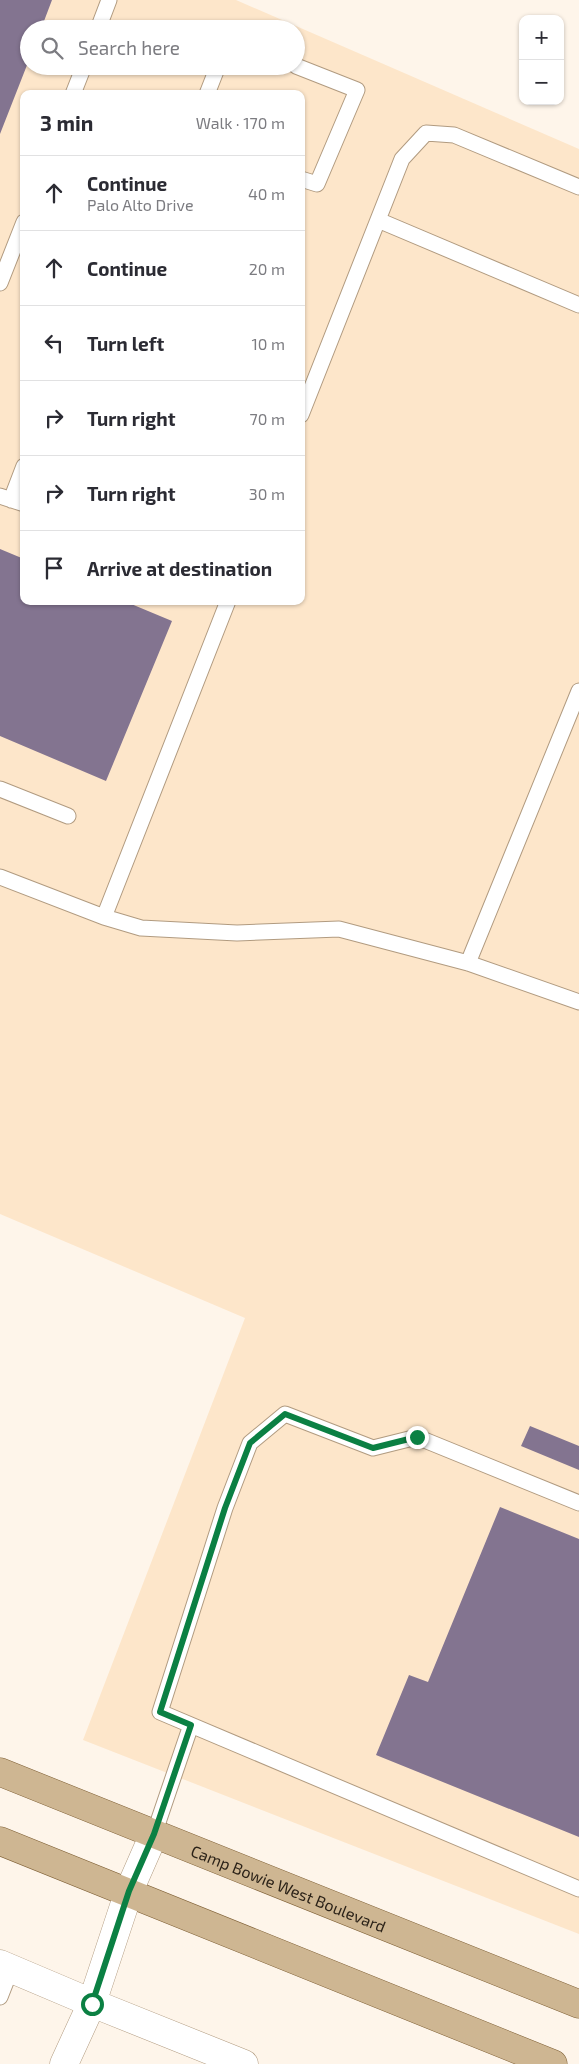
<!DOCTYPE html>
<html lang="en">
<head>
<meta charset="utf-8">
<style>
	:root { --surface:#fff; --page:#f7f7f7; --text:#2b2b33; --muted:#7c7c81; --line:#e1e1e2 }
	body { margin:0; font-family:"Exo 2",sans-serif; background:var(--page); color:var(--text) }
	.controls { position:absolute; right:15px; top:15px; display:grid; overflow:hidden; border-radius:10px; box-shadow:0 1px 4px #0004 }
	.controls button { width:45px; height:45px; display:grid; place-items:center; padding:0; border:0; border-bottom:1px solid var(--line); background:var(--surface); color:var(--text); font:25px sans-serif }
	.stop { position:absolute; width:15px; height:15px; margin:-11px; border:4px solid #0b8043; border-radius:50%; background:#fff }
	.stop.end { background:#0b8043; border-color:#fff; box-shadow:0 1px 5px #0008 }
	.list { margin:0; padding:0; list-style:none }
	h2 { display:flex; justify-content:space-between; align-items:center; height:65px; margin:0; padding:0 20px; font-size:21px }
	h2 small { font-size:16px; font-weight:400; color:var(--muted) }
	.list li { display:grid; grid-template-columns:32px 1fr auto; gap:15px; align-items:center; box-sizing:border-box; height:75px; padding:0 20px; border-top:1px solid var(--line) }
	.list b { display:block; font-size:19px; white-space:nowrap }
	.list p { margin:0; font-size:16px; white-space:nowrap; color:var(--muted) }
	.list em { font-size:16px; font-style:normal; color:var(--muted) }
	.icon { flex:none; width:28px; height:28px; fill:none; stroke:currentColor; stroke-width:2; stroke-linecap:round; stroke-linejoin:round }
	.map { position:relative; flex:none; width:579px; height:2064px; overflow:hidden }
	.search { position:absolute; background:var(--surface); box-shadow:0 1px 4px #0004; left:20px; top:20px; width:285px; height:55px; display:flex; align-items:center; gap:12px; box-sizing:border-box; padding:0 18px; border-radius:28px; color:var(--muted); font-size:19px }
	.panel { position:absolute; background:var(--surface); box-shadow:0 1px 4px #0004; left:20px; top:90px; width:285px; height:515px; border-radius:10px }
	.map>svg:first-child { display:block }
	.built { fill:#fde6ca; fill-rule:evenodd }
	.building { fill:#837490 }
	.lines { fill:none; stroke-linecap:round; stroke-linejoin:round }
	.lane-casing { stroke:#b19b80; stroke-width:17 }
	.street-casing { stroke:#b19b80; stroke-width:29 }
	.primary-casing { stroke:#806238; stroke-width:29 }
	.lane { stroke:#fff; stroke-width:15 }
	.street { stroke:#fff; stroke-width:28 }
	.primary { stroke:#ceb692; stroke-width:28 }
	.route { stroke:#0b8043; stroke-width:6 }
	.labels { text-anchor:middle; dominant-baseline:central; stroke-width:4; stroke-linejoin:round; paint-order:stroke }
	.street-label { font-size:16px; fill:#2b2218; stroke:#fff }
</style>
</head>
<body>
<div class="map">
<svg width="579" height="2064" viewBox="0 0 579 2064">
	<rect width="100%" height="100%" fill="#fef5ea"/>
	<path class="built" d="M0 0H236L579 149V1934L83 1740 245 1318 0 1214ZM29 29H296V66H29ZM24 94H301V601H24Z"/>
	<path class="building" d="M0 0H52L41 29H29V60L0 134Z
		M0 549 24 559V601H124L172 621 106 781 0 736Z
		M530 1426 579 1446V1470L521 1446Z
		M500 1507 579 1539V1837L376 1755 409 1675 428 1682Z"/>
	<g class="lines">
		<g class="lane-casing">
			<path id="lane" d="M98 29 109 0
				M296 66 357 90 317 184 301 179
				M73 94 84 66
				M207 94 218 66
				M378 220 579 305
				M0 283 24 222
				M301 415 402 159 426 133 454 135 579 187
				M0 496 24 504
				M11 500 24 466
				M0 789 68 816
				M0 877 104 917 141 928 237 933 339 929 468 963 579 1002
				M104 917 228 601
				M468 963 579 691
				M579 1503 417 1437 373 1448 285 1414 250 1443 225 1508 160 1712 579 1889
				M154 1834 191 1725
				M0 1997 11 1969"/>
		</g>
		<g class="street-casing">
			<path id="street" d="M0 1964 92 2003 244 2064
				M64 2064 92 2003 129 1891 154 1834"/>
		</g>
		<g class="primary-casing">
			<g id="primary">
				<path id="s1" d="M0 1772 579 2004"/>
				<path d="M0 1841 553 2064"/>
			</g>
		</g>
		<use href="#lane" class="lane"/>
		<use href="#street" class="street"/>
		<use href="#primary" class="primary"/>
	</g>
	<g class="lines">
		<path class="route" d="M92 2004 129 1891 154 1834 191 1725 160 1712 225 1508 250 1443 285 1414 373 1448 417 1437"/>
	</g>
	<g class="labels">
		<g class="street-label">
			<text stroke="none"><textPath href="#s1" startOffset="311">Camp Bowie West Boulevard</textPath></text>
		</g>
	</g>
</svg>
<div class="controls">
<button>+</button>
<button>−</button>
</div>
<div class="stop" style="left:92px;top:2004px"></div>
<div class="stop end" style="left:417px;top:1437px"></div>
<div class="search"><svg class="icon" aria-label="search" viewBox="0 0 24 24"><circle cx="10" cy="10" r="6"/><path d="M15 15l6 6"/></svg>Search here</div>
<section class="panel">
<h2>3 min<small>Walk · 170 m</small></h2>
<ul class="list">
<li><svg class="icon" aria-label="ahead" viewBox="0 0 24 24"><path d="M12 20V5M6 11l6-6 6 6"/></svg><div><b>Continue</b><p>Palo Alto Drive</p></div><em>40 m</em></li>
<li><svg class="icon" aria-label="ahead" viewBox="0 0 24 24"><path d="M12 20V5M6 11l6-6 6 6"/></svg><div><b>Continue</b></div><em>20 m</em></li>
<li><svg class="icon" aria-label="left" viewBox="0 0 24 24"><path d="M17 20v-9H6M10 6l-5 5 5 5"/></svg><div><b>Turn left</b></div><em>10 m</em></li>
<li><svg class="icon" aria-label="right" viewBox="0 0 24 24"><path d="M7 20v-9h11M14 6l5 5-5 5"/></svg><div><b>Turn right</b></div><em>70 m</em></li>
<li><svg class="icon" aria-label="right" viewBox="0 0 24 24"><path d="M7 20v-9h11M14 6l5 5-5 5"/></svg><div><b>Turn right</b></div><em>30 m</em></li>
<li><svg class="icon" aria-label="arrive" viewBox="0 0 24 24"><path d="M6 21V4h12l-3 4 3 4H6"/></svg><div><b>Arrive at destination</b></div></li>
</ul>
</section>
</div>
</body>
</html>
